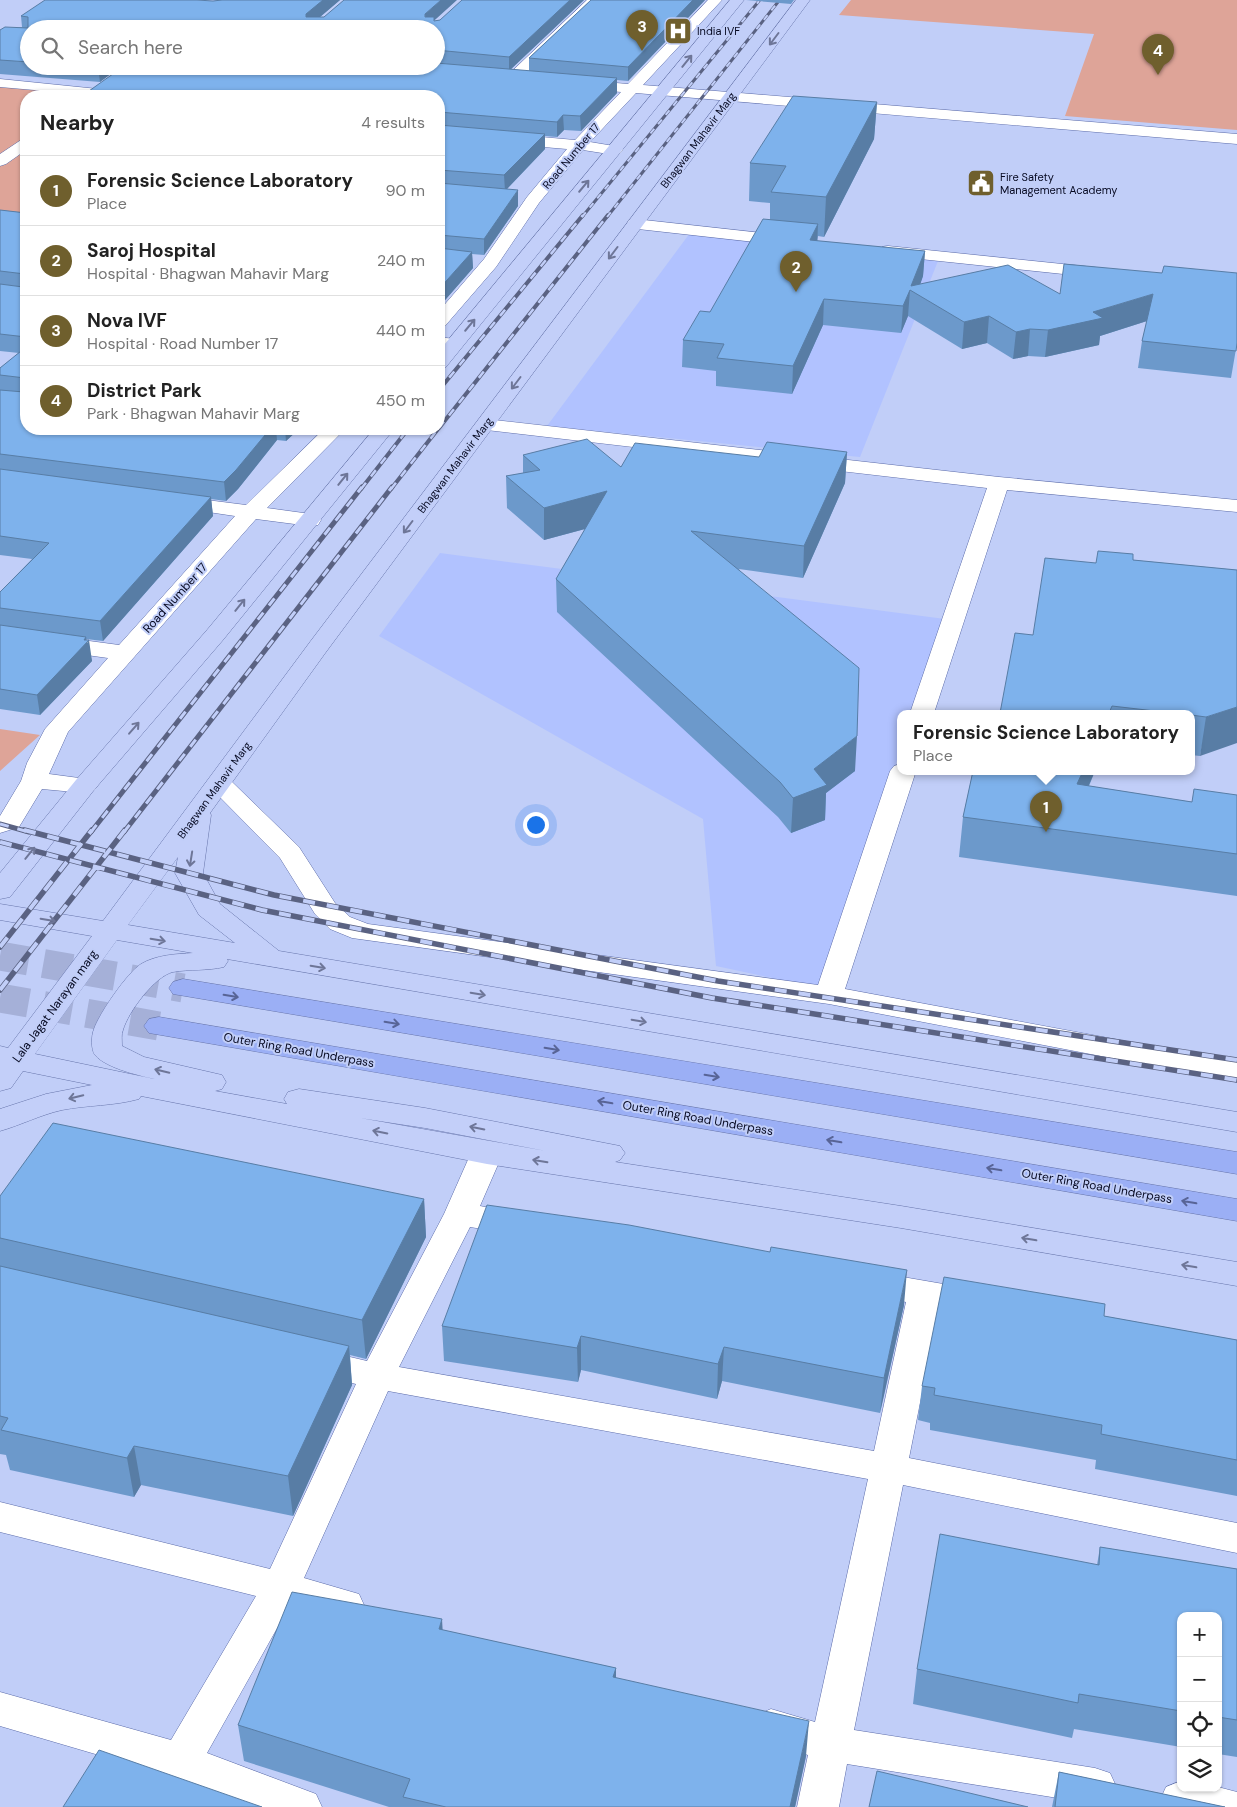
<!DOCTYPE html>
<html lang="en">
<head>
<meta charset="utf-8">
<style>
	:root { --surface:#fff; --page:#f6f6f6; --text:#222; --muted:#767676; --line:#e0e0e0; --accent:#6f5f2d }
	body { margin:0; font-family:"DM Sans",sans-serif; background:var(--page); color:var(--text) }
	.controls { position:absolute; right:15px; bottom:15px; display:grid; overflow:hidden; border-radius:10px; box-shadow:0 1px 4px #0004 }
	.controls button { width:45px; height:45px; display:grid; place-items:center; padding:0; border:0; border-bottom:1px solid var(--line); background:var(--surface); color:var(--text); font:25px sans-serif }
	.you { position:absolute; left:535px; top:824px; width:18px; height:18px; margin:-12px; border:4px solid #fff; border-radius:50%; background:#1a73e8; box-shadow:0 0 0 8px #1a73e833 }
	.badge { display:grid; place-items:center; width:32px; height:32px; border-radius:50%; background:var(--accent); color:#fff; font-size:16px; font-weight:700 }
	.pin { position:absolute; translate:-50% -41px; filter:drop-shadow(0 1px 2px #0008) }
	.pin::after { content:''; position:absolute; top:26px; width:18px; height:15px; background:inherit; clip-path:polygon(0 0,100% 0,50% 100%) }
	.popup { position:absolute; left:897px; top:710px; width:298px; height:65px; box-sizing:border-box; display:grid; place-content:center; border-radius:10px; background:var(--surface); filter:drop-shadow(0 1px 4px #0005); font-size:16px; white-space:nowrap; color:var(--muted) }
	.popup b { font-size:19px; color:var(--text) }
	.popup::after { content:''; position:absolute; left:50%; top:100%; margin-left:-10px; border:10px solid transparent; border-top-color:var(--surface) }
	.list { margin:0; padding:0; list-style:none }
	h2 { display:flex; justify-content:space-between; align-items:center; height:65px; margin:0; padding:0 20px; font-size:21px }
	h2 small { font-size:16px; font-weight:400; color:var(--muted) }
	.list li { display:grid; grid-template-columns:32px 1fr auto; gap:15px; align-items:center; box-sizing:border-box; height:70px; padding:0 20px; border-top:1px solid var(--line) }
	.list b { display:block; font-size:19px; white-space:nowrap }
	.list p { margin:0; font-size:16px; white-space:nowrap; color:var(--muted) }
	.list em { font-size:16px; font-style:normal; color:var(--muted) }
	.icon { flex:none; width:28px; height:28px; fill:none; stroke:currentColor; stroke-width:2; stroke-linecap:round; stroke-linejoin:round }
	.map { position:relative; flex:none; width:1237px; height:1807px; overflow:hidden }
	.search { position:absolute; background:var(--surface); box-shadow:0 1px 4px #0004; left:20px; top:20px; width:425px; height:55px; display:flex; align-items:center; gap:12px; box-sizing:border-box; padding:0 18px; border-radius:28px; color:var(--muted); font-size:19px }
	.panel { position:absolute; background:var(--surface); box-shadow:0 1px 4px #0004; left:20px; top:90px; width:425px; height:345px; border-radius:20px }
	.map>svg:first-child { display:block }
	.built { fill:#b1c2ff }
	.green { fill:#dea498 }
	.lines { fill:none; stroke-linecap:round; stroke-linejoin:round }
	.highway-tunnel { stroke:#a5b0d8; stroke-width:29; stroke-dasharray:29 15; stroke-linecap:butt }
	.minor-casing { stroke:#5b6ba9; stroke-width:1 }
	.major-casing { stroke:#6775ab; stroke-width:1 }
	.highway-casing { stroke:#6775ab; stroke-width:1 }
	.minor { fill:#fff; fill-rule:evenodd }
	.major { fill:#c3cff9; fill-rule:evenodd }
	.highway { fill:#9baff5; fill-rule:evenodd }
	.rail-far3-casing { stroke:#5a6282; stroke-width:3 }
	.rail-far2-casing { stroke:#5a6282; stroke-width:4 }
	.rail-far1-casing { stroke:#5a6282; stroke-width:5 }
	.rail-casing { stroke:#5a6282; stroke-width:5.5 }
	.rail-far3 { stroke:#c1cef8; stroke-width:2; stroke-dasharray:6; stroke-linecap:butt }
	.rail-far2 { stroke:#c1cef8; stroke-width:2.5; stroke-dasharray:8; stroke-linecap:butt }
	.rail-far1 { stroke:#c1cef8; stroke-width:3; stroke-dasharray:9; stroke-linecap:butt }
	.rail { stroke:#c1cef8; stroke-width:4; stroke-dasharray:12; stroke-linecap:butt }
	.wall { fill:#6c99cb }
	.shaded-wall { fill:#587da5 }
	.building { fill:#7eb2ec; stroke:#587da5 }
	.oneway { stroke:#6e7698 }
	.oneway2 { stroke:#586496 }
	.labels { text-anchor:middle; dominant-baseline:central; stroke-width:4; stroke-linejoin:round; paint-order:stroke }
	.far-poi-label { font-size:11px; fill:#060921; stroke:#c1cef8; text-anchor:start }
	.far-street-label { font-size:11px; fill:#060921; stroke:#c1cef8 }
	.street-label { font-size:12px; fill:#060921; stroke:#c1cef8 }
</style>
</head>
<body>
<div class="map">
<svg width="1237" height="1807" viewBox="0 0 1237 1807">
	<rect width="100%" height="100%" fill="#c1cef8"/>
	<path class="built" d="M690 233 938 261 860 457 547 426Z
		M440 553 945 619 913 713H901V748L820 988 716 966 703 819 379 636Z"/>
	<path class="green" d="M851 0H1237V130L1065 116 1094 34 839 15Z
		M0 81 151 96H26V223L0 220Z
		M0 729 40 735 0 771Z"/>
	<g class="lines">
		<path class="highway-tunnel" d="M0 956 183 988
			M0 998 159 1026"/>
		<g class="minor-casing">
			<path id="minor" d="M587 0H602L518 81H508L506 78 508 75Z
				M708 0H722L643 85 1237 134V144L636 93 590 142 620 147 623 150 620 153 615 155 583 150 539 203 496 267 445 326 439 327V311L484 259 527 197 567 149 439 138V128L575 140 621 92 581 88 576 87 574 84 576 81 581 80 628 84Z
				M0 79 98 89 103 90 105 93 103 96 0 87Z
				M26 138V150L6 164 0 166V154L21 140Z
				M635 219 790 236 796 237 798 241 796 245 790 246 629 228 627 224 629 220Z
				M888 246 1101 268 1107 269 1110 273 1107 277 1101 278 882 255 879 251 882 247Z
				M439 337 461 340 463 344 461 348 439 349Z
				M485 419 999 477 1237 500V512L1007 490 934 713H910L987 488 478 429 475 425 478 421Z
				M324 429H345L267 508 318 515 321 520 318 525 310 526 256 519 68 732 49 774 94 780 98 785 94 790 85 793 42 789 19 827 0 833V816L21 781 27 763 45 729 108 658 0 643V629L119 645 235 516 168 506 164 502 168 498 175 496 246 505Z
				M901 764V771H916L845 989 1237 1062V1082L829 1004 352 938 330 929 315 914 280 858 206 783 210 778 219 775 228 778 299 847 335 903 350 917 368 924 818 985 890 771 894 766Z
				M487 1142 498 1146 503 1153 480 1206 532 1216 536 1224 532 1232 520 1235 470 1227 399 1367 874 1451 906 1302 856 1291 851 1283 856 1275 868 1271 978 1290 990 1293 995 1302 990 1311 978 1314 939 1307 909 1458 1237 1523V1553L903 1485 854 1730 1095 1768 1110 1773 1116 1786 1110 1799 1095 1804 847 1764 839 1807H797L808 1755 757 1739 751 1727 757 1715 771 1709 815 1722 868 1479 388 1391 304 1578 359 1594 364 1605 359 1616 345 1621 290 1605 207 1753 316 1794 322 1807H252L177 1778 0 1726V1692L171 1740 256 1596 0 1532V1502L270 1569 356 1384 304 1371 299 1362 304 1353 316 1349 367 1361 444 1214 471 1153 476 1146Z
				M1181 1781V1788L1218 1787 1237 1792V1807H1163L1160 1800 1166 1787Z"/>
		</g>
		<g class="major-casing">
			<path id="major" d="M730 0H744L446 367 439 369V351Z
				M796 0H810L326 652 210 813 211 815 203 873 220 904 279 951 1237 1112V1132L227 959 228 961 224 967C207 971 190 969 173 972 155 976 128 1012 123 1030 121 1034 122 1041 122 1046L144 1057 222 1075 226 1082 222 1089 215 1091 287 1104 284 1099 288 1092 299 1089 425 1108 620 1146 625 1153 620 1160 615 1162 901 1206 1237 1262V1286L901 1228 487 1164 141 1096 139 1099C114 1106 87 1105 62 1110 40 1115 21 1125 0 1131V1109L46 1094 92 1085 23 1071 11 1088 0 1091V1046L8 1048 92 936 0 920V904L103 921 310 642ZM178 857 175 873 199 915 235 943 128 925ZM117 940 193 953C176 954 156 955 141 964 127 973 99 1014 94 1029 91 1036 91 1050 95 1055 107 1069 142 1076 159 1080L35 1054ZM360 1118 425 1128 546 1151Z
				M374 429H394L223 640 94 790 10 897 0 899V873L76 780 207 630Z"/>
		</g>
		<g class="highway-casing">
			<path id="highway" d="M183 979 1237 1152V1174L173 994 169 988 173 982Z
				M159 1017 1237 1199V1221L149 1033 144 1026 149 1019Z"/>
		</g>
		<use href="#minor" class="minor"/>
		<use href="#major" class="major"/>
		<use href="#highway" class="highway"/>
		<g class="rail-far3-casing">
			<path id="rail-far3" d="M582 217 759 1
				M607 217 778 2"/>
		</g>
		<g class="rail-far2-casing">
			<path id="rail-far2" d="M439 390 583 215
				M439 428 608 215
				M361 489 408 429
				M391 489 438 429"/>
		</g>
		<g class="rail-far1-casing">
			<path id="rail-far1" d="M0 824 29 832
				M91 832 362 487
				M124 832 392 487"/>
		</g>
		<g class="rail-casing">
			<path id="rail" d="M24 830 274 895 718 981 1237 1060
				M0 842 262 910 712 998 1237 1080
				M0 947 92 830
				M0 990 125 830"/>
		</g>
		<use href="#rail-far3" class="rail-far3"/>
		<use href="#rail-far2" class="rail-far2"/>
		<use href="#rail-far1" class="rail-far1"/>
		<use href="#rail" class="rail"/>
	</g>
	<path class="wall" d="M222 0H340L320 17 434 21 584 0 511 69 529 71V58L591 0H705L628 81 617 80V93L581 131 564 130 557 137 545 136V149L507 189 518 206 484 255 472 254 473 268 439 307V96L436 66V29H29V66H121L100 82 0 74V30L22 27 21 16 213 1Z
		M746 0H794L791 4Z
		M877 102 874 139 824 237 818 236 817 241 925 251 923 276 920 284 1060 294 1237 343 1231 378 1138 368 1142 341 1147 321 1100 336 1099 345 1045 357 1028 356 1013 359 987 343 962 349 908 316 901 333 823 325 792 394 716 386V371L682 367 683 340 710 312 770 219V203L749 201 750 163Z
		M0 210 26 213V429H299L286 441 277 440 238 489 226 501 211 499 213 516 103 641 86 639 92 661 40 715 0 709V592L32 559 0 555V368L19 353 0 351Z
		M847 452 845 483 803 578 739 569 855 771 826 793 825 820 791 833 778 817 557 612 556 579 585 529 544 540 507 508 506 476 523 473V455L621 467 759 457Z
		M1133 560 1237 570 1200 756 1191 755V713H1000L1096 563Z
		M973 771H1095L1089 786 1192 802 1237 795V896L959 857 963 817Z
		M0 1196 424 1199 426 1237 366 1359 350 1355 352 1385 293 1516 141 1485 134 1497 10 1470 6 1455 0 1454Z
		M904 1305 880 1413 722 1381 717 1399 581 1370 578 1382 444 1361 442 1326Z
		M1104 1316 1237 1340V1496L1095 1469 1096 1460 930 1430V1423L918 1420 922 1386Z
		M1100 1547 1237 1569V1757L1218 1754V1616H1181V1747L1074 1729 1072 1738 913 1704 917 1669 1097 1565Z
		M442 1630 616 1668V1678L806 1756 795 1807H389L244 1761 238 1725Z
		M1059 1772 1225 1807H1052Z"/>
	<path class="shaded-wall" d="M323 0H340L307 28 306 14Z
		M441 0H457L426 28 425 14Z
		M570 0H584L509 71V57Z
		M693 0H705L628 81V67Z
		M99 66H121L100 82 98 67Z
		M617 78V93L581 131 580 116Z
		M877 102 874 139 824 237 826 197Z
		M563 115 564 130 557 137V122Z
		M545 134V149L505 191 504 175Z
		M518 190V206L484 255V239Z
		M818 224 817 249 810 240Z
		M925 251 923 276 917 294 911 286Z
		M472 252 473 268 439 307V289Z
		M910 290 908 316 901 333 903 306Z
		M1153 294 1150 320 1100 336 1099 345 1045 357 1048 330 1093 312Z
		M824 299 823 325 792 394 793 366Z
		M989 316 987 343 962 349 964 322Z
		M1030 329 1028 356 1013 359 1016 332Z
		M270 429H276L277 440 238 489 226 501 224 482Z
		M285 429H299L286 441Z
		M847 452 845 483 803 578 804 546Z
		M607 491V523L544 540V508Z
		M211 497 213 516 103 641 100 621Z
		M86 637 87 643 89 640 92 661 40 715 37 695Z
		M1237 707V743L1200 756 1206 717Z
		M857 736 855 771 826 793 825 820 791 833 793 798 814 769Z
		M1083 771H1095L1072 823 1077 784Z
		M424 1199 426 1237 366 1359 362 1320Z
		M907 1270 904 1305 880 1413 884 1378Z
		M581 1336V1370L578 1382 577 1348Z
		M349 1346 352 1385 293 1516 288 1476Z
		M724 1347 722 1381 717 1399 718 1364Z
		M134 1446 141 1485 134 1497 127 1458Z
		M442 1619 444 1654 439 1629Z
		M616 1668V1703L613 1677Z
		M809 1721 806 1756 795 1807H790Z"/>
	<path class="building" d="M45 0H197L213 1 222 0H323L306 14V17H324L344 0H441L425 14V17H434V21L440 20 462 0H570L509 57 436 50V29H29V62L0 60V30L5 27 28 28V17L21 16Z
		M591 0H693L628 67 529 58Z
		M436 63 617 78 580 116 563 115 557 122 439 112V96H82L124 66H436Z
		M793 96 877 102 826 197 771 192 786 166 750 163Z
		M439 125 545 134 504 175 439 170Z
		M439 183 518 190 484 239 439 235Z
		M0 210 26 213V337L0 334V284L23 287 25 285V274L0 271Z
		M763 219 818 224 810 240 925 251 911 286 1008 265 1060 294 1064 264 1162 273 1164 266 1237 273V343L1236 351 1142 341 1153 294 1093 312 1103 318 1048 330 1030 329 1016 332 989 316 964 322 910 290 903 306 824 299 793 366 717 358 724 344 683 340 700 311 710 312Z
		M439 248 472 252 439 289Z
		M26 347V429H270L236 470 224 482 0 454V390L24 392 25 378 0 375V368Z
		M587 439 621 467 635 443 759 457 767 442 847 452 804 546 691 531 859 668 857 736 814 769 827 785 793 798 780 782 556 579 607 491 544 508 506 476 540 470 523 455Z
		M0 469 211 497 100 621 0 608V592L49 543 0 536Z
		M1098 551 1133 554V560L1237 570V707L1206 717 1191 715V713H1172L1112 706 1109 713H1000L1015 633 1033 635 1045 558 1096 563Z
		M0 625 86 637 84 640H89L37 695 0 689Z
		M973 771H1083L1077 784 1192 802 1194 789 1237 795V854L963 817Z
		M53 1123 424 1199 362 1320 0 1238V1196Z
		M487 1205 629 1225 770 1252 771 1247 907 1270 884 1378 724 1347 718 1364 581 1336 577 1348 442 1326Z
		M0 1266 349 1346 288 1476 134 1446 127 1458 1 1430 8 1418 0 1416Z
		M944 1277 1105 1304 1104 1316 1237 1340V1460L1101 1434 1102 1425 934 1395 935 1388 922 1386Z
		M940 1534 1099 1565 1100 1547 1237 1569V1720L1218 1717V1616H1181V1711L1079 1694 1078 1703 917 1669Z
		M292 1592 442 1619 439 1629 616 1668 613 1677 809 1721 790 1807H446L403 1797 410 1779 238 1725Z
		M99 1750 262 1807H63Z
		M877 1771 1028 1807H869Z
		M1059 1772 1225 1807H1055Z"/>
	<defs><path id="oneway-shaft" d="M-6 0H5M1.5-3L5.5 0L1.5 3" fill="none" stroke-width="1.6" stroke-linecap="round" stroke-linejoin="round" transform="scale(1.25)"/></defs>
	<g class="oneway">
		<use href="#oneway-shaft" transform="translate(774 39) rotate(127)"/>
		<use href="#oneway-shaft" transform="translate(687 61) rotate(-51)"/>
		<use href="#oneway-shaft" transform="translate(584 186) rotate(-50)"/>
		<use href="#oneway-shaft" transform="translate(613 253) rotate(127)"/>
		<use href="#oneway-shaft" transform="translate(470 325) rotate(-50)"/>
		<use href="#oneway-shaft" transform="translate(516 383) rotate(127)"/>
		<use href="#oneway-shaft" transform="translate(343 479) rotate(-51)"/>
		<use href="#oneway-shaft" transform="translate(408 527) rotate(127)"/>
		<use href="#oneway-shaft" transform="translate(240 605) rotate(-51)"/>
		<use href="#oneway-shaft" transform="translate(134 728) rotate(-49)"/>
		<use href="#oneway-shaft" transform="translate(30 853) rotate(-51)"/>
		<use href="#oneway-shaft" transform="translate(191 859) rotate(99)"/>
		<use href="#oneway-shaft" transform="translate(48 920) rotate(10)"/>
		<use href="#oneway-shaft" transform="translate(158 940) rotate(10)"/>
		<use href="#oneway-shaft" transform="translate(318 967) rotate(10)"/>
		<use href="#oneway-shaft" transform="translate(478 994) rotate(10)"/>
		<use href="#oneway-shaft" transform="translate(639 1021) rotate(10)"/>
		<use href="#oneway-shaft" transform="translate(162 1071) rotate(-167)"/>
		<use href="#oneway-shaft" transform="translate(76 1097) rotate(166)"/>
		<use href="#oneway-shaft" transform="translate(477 1128) rotate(-169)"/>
		<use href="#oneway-shaft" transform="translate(380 1132) rotate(-169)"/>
		<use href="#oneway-shaft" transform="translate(540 1161) rotate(-171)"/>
		<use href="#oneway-shaft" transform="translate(1029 1239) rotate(-170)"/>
		<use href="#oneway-shaft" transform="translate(1189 1266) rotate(-170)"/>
	</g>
	<g class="oneway2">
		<use href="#oneway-shaft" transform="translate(231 996) rotate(9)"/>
		<use href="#oneway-shaft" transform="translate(392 1023) rotate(9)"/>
		<use href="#oneway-shaft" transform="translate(552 1049) rotate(9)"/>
		<use href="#oneway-shaft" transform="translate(712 1076) rotate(9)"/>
		<use href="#oneway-shaft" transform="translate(605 1102) rotate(-170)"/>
		<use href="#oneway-shaft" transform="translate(834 1141) rotate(-170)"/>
		<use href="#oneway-shaft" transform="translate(994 1169) rotate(-170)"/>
		<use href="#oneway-shaft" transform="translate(1189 1202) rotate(-170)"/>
	</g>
	<defs>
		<g id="hospital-square" transform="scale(1.4375)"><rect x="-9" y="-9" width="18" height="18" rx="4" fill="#6f5f2d" stroke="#c1cef8"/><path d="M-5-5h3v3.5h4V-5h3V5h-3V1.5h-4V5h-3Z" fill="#fff"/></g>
		<g id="civic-square" transform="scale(1.4375)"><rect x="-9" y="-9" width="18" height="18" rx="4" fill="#6f5f2d" stroke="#c1cef8"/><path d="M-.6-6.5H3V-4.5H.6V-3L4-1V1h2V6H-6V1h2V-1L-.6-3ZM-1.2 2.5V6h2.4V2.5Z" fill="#fff"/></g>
	</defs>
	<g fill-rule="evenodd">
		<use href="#hospital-square" x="678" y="31"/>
		<use href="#civic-square" x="981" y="183"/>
	</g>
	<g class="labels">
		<g class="far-poi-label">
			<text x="697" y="31">India IVF</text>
			<text x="1000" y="177">Fire Safety<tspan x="1000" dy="13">Management Academy</tspan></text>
		</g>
		<g class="far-street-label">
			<text transform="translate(698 140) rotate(-53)">Bhagwan Mahavir Marg</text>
			<text transform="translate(571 156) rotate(-50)">Road Number 17</text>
			<text transform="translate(455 465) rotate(-53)">Bhagwan Mahavir Marg</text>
			<text transform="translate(214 790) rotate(-54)">Bhagwan Mahavir Marg</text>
		</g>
		<g class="street-label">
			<text transform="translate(175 598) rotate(-48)">Road Number 17</text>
			<text transform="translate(55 1006) rotate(-54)">Lala Jagat Narayan marg</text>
			<text transform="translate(299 1050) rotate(10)">Outer Ring Road Underpass</text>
			<text transform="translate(698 1118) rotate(10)">Outer Ring Road Underpass</text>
			<text transform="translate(1097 1186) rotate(10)">Outer Ring Road Underpass</text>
		</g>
	</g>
</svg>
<div class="controls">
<button>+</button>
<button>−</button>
<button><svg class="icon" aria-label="locate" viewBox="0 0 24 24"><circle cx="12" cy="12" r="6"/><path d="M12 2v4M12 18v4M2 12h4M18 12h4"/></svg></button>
<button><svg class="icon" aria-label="layers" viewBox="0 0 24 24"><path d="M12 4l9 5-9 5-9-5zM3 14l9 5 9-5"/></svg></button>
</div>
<div class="you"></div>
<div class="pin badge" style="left:1046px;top:832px">1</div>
<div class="popup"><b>Forensic Science Laboratory</b>Place</div>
<div class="pin badge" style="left:796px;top:292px">2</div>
<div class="pin badge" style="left:642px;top:51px">3</div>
<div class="pin badge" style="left:1158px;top:75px">4</div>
<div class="search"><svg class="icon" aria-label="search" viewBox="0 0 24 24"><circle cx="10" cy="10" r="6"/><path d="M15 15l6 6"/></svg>Search here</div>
<section class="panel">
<h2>Nearby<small>4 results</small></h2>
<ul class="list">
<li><span class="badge">1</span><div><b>Forensic Science Laboratory</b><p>Place</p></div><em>90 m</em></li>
<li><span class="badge">2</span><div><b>Saroj Hospital</b><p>Hospital · Bhagwan Mahavir Marg</p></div><em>240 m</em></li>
<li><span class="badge">3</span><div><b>Nova IVF</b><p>Hospital · Road Number 17</p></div><em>440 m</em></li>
<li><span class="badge">4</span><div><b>District Park</b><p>Park · Bhagwan Mahavir Marg</p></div><em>450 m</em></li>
</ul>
</section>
</div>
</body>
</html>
